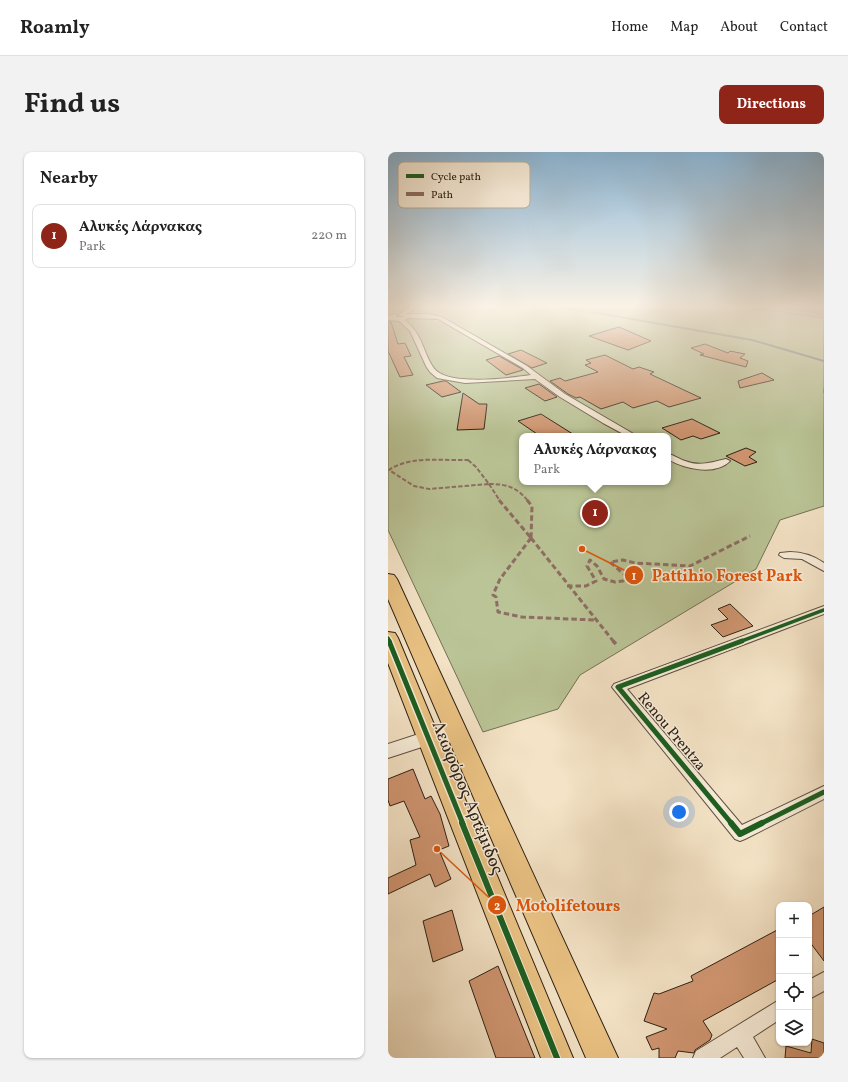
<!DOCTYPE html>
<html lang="en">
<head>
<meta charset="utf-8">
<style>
	:root { --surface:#fff; --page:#f2f2f2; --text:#222; --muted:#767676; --line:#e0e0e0; --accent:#8f2418 }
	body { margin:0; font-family:Vollkorn,serif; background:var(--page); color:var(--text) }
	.controls { position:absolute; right:12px; bottom:12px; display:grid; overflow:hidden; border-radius:8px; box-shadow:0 1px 3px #0004 }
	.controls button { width:36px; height:36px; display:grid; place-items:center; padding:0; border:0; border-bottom:1px solid var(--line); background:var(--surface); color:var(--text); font:20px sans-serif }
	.you { position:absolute; left:291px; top:660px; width:14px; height:14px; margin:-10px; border:3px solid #fff; border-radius:50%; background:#1a73e8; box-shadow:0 0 0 6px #1a73e833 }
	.badge { display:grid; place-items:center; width:26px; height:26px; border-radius:50%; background:var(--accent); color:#fff; font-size:13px; font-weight:700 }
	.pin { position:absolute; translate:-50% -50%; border:2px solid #fff; box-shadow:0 1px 4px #0006 }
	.popup { position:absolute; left:131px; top:281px; width:152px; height:52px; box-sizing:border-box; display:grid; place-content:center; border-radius:8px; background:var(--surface); filter:drop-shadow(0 1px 3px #0005); font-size:13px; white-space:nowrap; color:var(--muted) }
	.popup b { font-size:15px; color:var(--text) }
	.popup::after { content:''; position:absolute; left:50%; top:100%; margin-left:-8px; border:8px solid transparent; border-top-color:var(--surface) }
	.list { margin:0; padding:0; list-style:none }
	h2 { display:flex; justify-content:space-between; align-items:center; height:52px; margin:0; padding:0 16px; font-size:17px }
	h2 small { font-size:13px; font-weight:400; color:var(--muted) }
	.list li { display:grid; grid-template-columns:26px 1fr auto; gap:12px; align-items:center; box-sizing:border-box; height:64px; margin:0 8px 8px; padding:0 8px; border:1px solid var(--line); border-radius:8px }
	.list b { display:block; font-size:15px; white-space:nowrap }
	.list p { margin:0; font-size:13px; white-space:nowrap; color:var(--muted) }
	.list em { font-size:13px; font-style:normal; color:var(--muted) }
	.icon { flex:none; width:22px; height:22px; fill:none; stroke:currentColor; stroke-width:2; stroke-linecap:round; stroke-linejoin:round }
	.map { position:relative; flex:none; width:436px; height:906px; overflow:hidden; border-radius:8px }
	header { display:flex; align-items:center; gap:24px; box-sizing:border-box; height:56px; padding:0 20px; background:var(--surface); border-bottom:1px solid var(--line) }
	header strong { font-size:19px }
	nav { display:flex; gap:22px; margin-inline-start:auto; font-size:14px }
	.intro { display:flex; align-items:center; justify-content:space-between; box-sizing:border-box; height:96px; padding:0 24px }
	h1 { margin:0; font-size:28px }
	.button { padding:10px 18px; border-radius:8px; background:var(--accent); color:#fff; font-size:14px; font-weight:700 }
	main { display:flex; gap:24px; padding:0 24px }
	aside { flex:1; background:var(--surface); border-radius:8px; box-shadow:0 1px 3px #0004 }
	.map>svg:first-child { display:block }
	.green { fill:#bac496; stroke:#747256; fill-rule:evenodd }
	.water { fill:#a0bcbf; stroke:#727e7b }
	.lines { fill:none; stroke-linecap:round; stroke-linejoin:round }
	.shore { stroke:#666e6a; stroke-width:1 }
	.stream { stroke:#727e7b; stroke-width:2 }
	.building { fill:#d09671; stroke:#2d2015 }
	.minor-casing { stroke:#5f5141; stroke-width:2 }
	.tertiary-casing { stroke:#5f5141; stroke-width:2 }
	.primary-casing { stroke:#2d2015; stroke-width:2 }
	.minor { fill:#f8edda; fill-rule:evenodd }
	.tertiary { fill:#f8edda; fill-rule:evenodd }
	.primary { fill:#eac283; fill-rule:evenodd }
	.quiet-far3 { stroke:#8d6e63; stroke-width:1.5; stroke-dasharray:3.5 1.5; stroke-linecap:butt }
	.quiet-far2 { stroke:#8d6e63; stroke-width:2; stroke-dasharray:4.5 2; stroke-linecap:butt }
	.quiet-far1 { stroke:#8d6e63; stroke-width:3; stroke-dasharray:5.5 3; stroke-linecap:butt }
	.quiet { stroke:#8d6e63; stroke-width:3.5; stroke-dasharray:7 3.5; stroke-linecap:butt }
	.cycleway-far2-casing { stroke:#f8edda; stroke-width:6 }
	.cycleway-far1-casing { stroke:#f8edda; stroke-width:8 }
	.cycleway-casing { stroke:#f8edda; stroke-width:8 }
	.cycleway-far2 { stroke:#1b5e20; stroke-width:3.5 }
	.cycleway-far1 { stroke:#1b5e20; stroke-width:5 }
	.cycleway { stroke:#1b5e20; stroke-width:6 }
	.labels { text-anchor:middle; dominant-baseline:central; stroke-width:3; stroke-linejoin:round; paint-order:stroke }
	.street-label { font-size:15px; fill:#2d2015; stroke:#f8edda }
	.near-street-label { font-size:18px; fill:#2d2015; stroke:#f8edda }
	.key { fill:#f8edda; stroke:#bbb09f; stroke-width:1 }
	.key-label { font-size:11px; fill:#2d2015 }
	.leader { fill:none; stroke:#df560c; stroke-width:1.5 }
	.callout-dot { fill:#df560c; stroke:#f8edda; stroke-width:1.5 }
	.mark-label { font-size:12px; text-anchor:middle; font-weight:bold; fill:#fff }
	.callout-label { font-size:16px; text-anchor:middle; font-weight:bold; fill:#df560c; stroke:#f8edda; stroke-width:3; stroke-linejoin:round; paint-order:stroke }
</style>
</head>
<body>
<header>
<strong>Roamly</strong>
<nav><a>Home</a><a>Map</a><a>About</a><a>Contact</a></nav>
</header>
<div class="intro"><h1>Find us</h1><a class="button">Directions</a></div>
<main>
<aside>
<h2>Nearby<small></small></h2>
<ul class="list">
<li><span class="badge">1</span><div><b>Αλυκές Λάρνακας</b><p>Park</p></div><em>220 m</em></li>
</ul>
</aside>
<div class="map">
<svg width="436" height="906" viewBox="0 0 436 906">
	<rect width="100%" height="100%" fill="#f4e3c6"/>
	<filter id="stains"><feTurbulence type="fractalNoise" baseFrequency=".005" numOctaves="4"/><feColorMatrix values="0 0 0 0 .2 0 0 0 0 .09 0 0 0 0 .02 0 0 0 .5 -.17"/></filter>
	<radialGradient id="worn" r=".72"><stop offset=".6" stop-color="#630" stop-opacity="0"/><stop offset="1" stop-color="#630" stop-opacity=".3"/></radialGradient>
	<path class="green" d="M0 154H436V354L392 368 368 417 192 523 170 557 95 580 0 378ZM134 284H280V330H134Z"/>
	<path class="water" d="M352 154H436V166Z"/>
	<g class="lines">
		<path class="shore" d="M385 154 436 162"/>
		<path class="stream" d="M155 154 215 162 364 188 436 209"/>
	</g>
	<path class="building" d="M0 170H3L10 192 17 191 23 204 16 205 25 223 12 225 0 199Z
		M231 175 263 189 240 198 201 184Z
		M317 192 340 201 342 199 357 202 352 206 360 209 358 215 312 203 316 202 303 196Z
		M133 198 159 211 144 216 120 202Z
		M217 203 245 217 251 215 266 220 262 222 313 246 281 255 269 249 245 256 235 250 213 257 192 245 188 246 180 242 162 229 172 226 177 229 210 220 197 213 203 211 198 208Z
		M111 204 134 217 135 218 118 223 98 208Z
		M374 221 386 228 352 236 350 229Z
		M55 229H58L73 240 54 245 38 233Z
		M151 232 169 245 157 249 137 236Z
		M75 241 91 252H99L96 277 69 278Z
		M153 262 188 284H152L130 269Z
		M304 267 332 281 313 287 305 284 293 288 274 276Z
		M358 296 368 300 361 305 369 310 357 314 338 304Z
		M342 452 365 474 335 485 323 473 340 467 330 457Z
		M25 617 37 647 43 644 52 662 61 694 51 698 63 727 47 735 42 722 0 742V726L28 713 22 688 32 685 16 649 2 654 0 648V627Z
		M436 755V809L421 789V764Z
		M64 758 75 798 45 810 35 769Z
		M391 777V827L315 869 324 883 322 888 307 898 306 901 290 899 287 906H271V896L264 898 258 885 279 877 256 869 266 841 271 842 305 829 303 824Z
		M110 814 147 906H108L81 829Z
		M424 887 436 891V906H397L398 894 423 901Z"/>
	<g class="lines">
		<g class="minor-casing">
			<path id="minor" d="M23 154H30L18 162H40L54 165 139 214 177 242 249 284H239L215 271 172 245 147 227 77 231 49 226 42 220 38 214 22 179 11 169 0 168V164L7 162 10 164 9 165H14L15 164H11V162ZM20 166 50 167 135 216 143 223C122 226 57 235 45 215 34 198 35 183 17 168Z
				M280 302C286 303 291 307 297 309 312 315 324 310 338 307L342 309C327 324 296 317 280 307Z
				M402 400C415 400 426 404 436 411V419L414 407 396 406 391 403 392 401Z
				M436 454V462L239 537 354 673 436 634V647L357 687 352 689 347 687 224 535 226 532Z
				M436 820V839L421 847V828Z
				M391 848V868L365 885 377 906H356L349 895 332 906H305L308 899Z"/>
		</g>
		<g class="tertiary-casing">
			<path id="tertiary" d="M70 574 76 576 79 581 76 586 40 593 0 606V592L40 579Z"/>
		</g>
		<g class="primary-casing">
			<path id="primary" d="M0 422 6 423 9 427 230 906H198L0 447Z
				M0 480 7 481 10 486 185 906H153L0 511Z"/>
		</g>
		<use href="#minor" class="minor"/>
		<use href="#tertiary" class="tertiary"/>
		<use href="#primary" class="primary"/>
		<path class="quiet-far3" d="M436 236V239"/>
		<path class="quiet-far2" d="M436 238V241
			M80 308 88 315 101 332 41 337 26 334 1 318C22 303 56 309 80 308Z
			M101 332 112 349
			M101 332C118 332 129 335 140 349"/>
		<path class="quiet-far1" d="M111 348 143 386
			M139 348 144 354 143 386
			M143 386 226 490
			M143 386 112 427 105 443 108 445 110 460 134 465 207 468
			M179 434H198L208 429 199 414 202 408 209 414 216 427 227 430 235 429 238 424 222 410 235 408 247 411 302 414 362 384"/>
		<path class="quiet" d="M225 489 228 492"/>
		<g class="cycleway-far2-casing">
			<path id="cycleway-far2" d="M0 486 2 490
				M351 490 436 458"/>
		</g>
		<g class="cycleway-far1-casing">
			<path id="cycleway-far1" d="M1 489 75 672
				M344 672 230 535 354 489
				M372 672 436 640"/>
		</g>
		<g class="cycleway-casing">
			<path id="cycleway" d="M74 671 169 906
				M343 671 352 682 374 671"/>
		</g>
		<use href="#cycleway-far2" class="cycleway-far2"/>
		<use href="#cycleway-far1" class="cycleway-far1"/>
		<use href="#cycleway" class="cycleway"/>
	</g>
	<linearGradient id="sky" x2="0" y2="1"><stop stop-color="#8bb7d8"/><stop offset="0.55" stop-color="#faf2e5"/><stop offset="1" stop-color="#faf2e5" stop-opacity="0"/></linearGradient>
	<rect width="436" height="281" fill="url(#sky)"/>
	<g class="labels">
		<g class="street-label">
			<text transform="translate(283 580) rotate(50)">Renou Prentza</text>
		</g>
		<g class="near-street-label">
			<text transform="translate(79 646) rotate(68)">Λεωφόρος Αρτέμιδος</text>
		</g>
	</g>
	<rect x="10" y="10" width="132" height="46" rx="6" class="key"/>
	<rect x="18" y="22" width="18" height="4" fill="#1b5e20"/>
	<rect x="18" y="40" width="18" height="4" fill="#8d6e63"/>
	<g class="key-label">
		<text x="43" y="28">Cycle path</text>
		<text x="43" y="46">Path</text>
	</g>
	<path class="leader" d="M194 397L246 423M49 697L109 753"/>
	<g class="callout-dot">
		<circle cx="194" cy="397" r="4"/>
		<circle cx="49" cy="697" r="4"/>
		<circle cx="246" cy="423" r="10"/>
		<circle cx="109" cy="753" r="10"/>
	</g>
	<g class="mark-label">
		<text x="246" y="428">1</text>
		<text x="109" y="758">2</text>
	</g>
	<g class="callout-label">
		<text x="339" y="429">Pattihio Forest Park</text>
		<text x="180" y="759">Motolifetours</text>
	</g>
	<rect width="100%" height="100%" filter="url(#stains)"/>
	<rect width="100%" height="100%" fill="url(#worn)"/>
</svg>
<div class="controls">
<button>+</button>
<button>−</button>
<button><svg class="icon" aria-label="locate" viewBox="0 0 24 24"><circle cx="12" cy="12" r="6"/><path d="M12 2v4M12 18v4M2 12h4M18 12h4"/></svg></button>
<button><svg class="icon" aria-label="layers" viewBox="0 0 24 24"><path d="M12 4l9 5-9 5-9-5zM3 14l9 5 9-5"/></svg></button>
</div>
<div class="you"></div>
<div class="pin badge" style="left:207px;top:361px">1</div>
<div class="popup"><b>Αλυκές Λάρνακας</b>Park</div>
</div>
</main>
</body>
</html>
